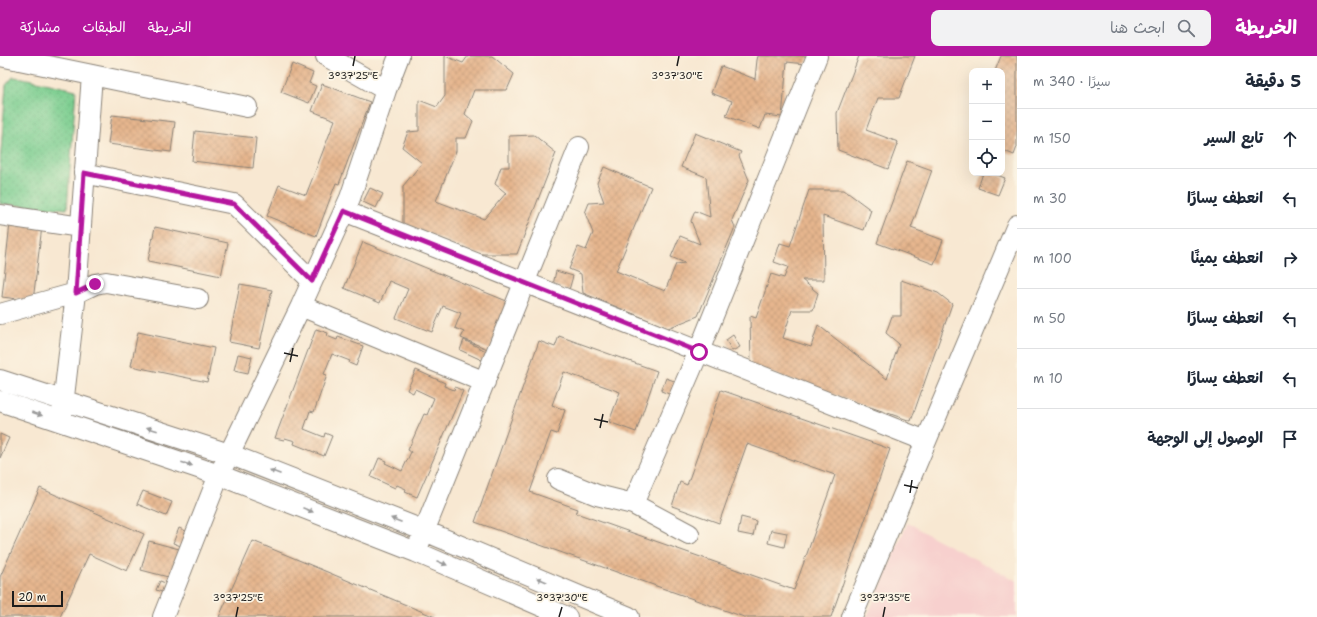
<!DOCTYPE html>
<html lang="ar">
<head>
<meta charset="utf-8">
<style>
	:root { --surface:#fff; --page:#f2f2f3; --text:#1f2937; --muted:#747a83; --line:#e0e1e3; --accent:#b5179e }
	body { margin:0; font-family:"Shantell Sans","Playpen Sans Arabic",sans-serif; background:var(--page); color:var(--text); direction:rtl }
	.controls { position:absolute; right:12px; top:12px; display:grid; overflow:hidden; border-radius:8px; box-shadow:0 4px 16px #0002 }
	.controls button { width:36px; height:36px; display:grid; place-items:center; padding:0; border:0; border-bottom:1px solid var(--line); background:var(--surface); color:var(--text); font:20px sans-serif }
	.scale { position:absolute; left:12px; bottom:10px; width:51px; box-sizing:border-box; padding-left:4px; border:2px solid #1c1c1c; border-top:0; font-size:11px; line-height:14px; white-space:nowrap; color:#1c1c1c; -webkit-text-stroke:3px #fcf5e5; paint-order:stroke }
	.stop { position:absolute; width:12px; height:12px; margin:-9px; border:3px solid #b5179e; border-radius:50%; background:#fff }
	.stop.end { background:#b5179e; border-color:#fff; box-shadow:0 1px 4px #0008 }
	.list { margin:0; padding:0; list-style:none }
	h2 { display:flex; justify-content:space-between; align-items:center; height:52px; margin:0; padding:0 16px; font-size:17px }
	h2 small { font-size:13px; font-weight:400; color:var(--muted) }
	.list li { display:grid; grid-template-columns:26px 1fr auto; gap:12px; align-items:center; box-sizing:border-box; height:60px; padding:0 16px; border-top:1px solid var(--line) }
	.list b { display:block; font-size:15px; white-space:nowrap }
	.list em { font-size:13px; font-style:normal; color:var(--muted) }
	.icon { flex:none; width:22px; height:22px; fill:none; stroke:currentColor; stroke-width:2; stroke-linecap:round; stroke-linejoin:round }
	.map { position:relative; flex:none; width:1017px; height:561px; overflow:hidden; direction:ltr }
	header { display:flex; align-items:center; gap:24px; box-sizing:border-box; height:56px; padding:0 20px; background:var(--accent); color:#fff }
	header strong { font-size:19px }
	nav { display:flex; gap:22px; margin-inline-start:auto; font-size:14px }
	.search { width:280px; height:36px; background:var(--page); display:flex; align-items:center; gap:10px; box-sizing:border-box; padding:0 14px; border-radius:8px; color:var(--muted); font-size:15px }
	main { display:flex }
	aside { flex:1; background:var(--surface) }
	.map>svg:first-child { display:block }
	.built { fill:#f7d0ce }
	.grass { fill:url(#grass-dots); stroke:#4c7556 }
	.building { fill:url(#building-cross-hatch) }
	.lines { fill:none; stroke-linecap:round; stroke-linejoin:round }
	.minor-casing { stroke:#8a8277; stroke-width:22 }
	.minor { stroke:#fff; stroke-width:20 }
	.oneway { fill:#999 }
	.route { stroke:#b5179e; stroke-width:5 }
	.ticks { fill:none; stroke:#1c1c1c; stroke-width:1.5 }
	.ticks-label { font-size:10px; text-anchor:middle; fill:#1c1c1c; stroke:#fcf5e5; stroke-width:3.5; stroke-linejoin:round; paint-order:stroke }
</style>
</head>
<body>
<header>
<strong>الخريطة</strong>
<div class="search"><svg class="icon" aria-label="search" viewBox="0 0 24 24"><circle cx="10" cy="10" r="6"/><path d="M15 15l6 6"/></svg>ابحث هنا</div>
<nav><a>الخريطة</a><a>الطبقات</a><a>مشاركة</a></nav>
</header>
<main>
<aside>
<h2>5 دقيقة<small>سيرًا · 340 m</small></h2>
<ul class="list">
<li><svg class="icon" aria-label="ahead" viewBox="0 0 24 24"><path d="M12 20V5M6 11l6-6 6 6"/></svg><div><b>تابع السير</b></div><em>150 m</em></li>
<li><svg class="icon" aria-label="left" viewBox="0 0 24 24"><path d="M17 20v-9H6M10 6l-5 5 5 5"/></svg><div><b>انعطف يسارًا</b></div><em>30 m</em></li>
<li><svg class="icon" aria-label="right" viewBox="0 0 24 24"><path d="M7 20v-9h11M14 6l5 5-5 5"/></svg><div><b>انعطف يمينًا</b></div><em>100 m</em></li>
<li><svg class="icon" aria-label="left" viewBox="0 0 24 24"><path d="M17 20v-9H6M10 6l-5 5 5 5"/></svg><div><b>انعطف يسارًا</b></div><em>50 m</em></li>
<li><svg class="icon" aria-label="left" viewBox="0 0 24 24"><path d="M17 20v-9H6M10 6l-5 5 5 5"/></svg><div><b>انعطف يسارًا</b></div><em>10 m</em></li>
<li><svg class="icon" aria-label="arrive" viewBox="0 0 24 24"><path d="M6 21V4h12l-3 4 3 4H6"/></svg><div><b>الوصول إلى الوجهة</b></div></li>
</ul>
</aside>
<div class="map">
<svg width="1017" height="561" viewBox="0 0 1017 561">
	<defs>
		<pattern id="grass-dots" width="8" height="8" patternUnits="userSpaceOnUse"><rect width="8" height="8" fill="#7bce90"/><path d="M2 2h.1M6 6h.1" fill="none" stroke="#6ab07c" stroke-width="1.8" stroke-linecap="round"/></pattern>
		<pattern id="building-cross-hatch" width="8" height="8" patternUnits="userSpaceOnUse"><rect width="8" height="8" fill="#e6b68e"/><path d="M0 0l8 8M0 8l8-8" fill="none" stroke="#c59c7a"/></pattern>
	</defs>
	<rect width="100%" height="100%" fill="#fcf5e5"/>
	<filter id="ink" filterUnits="userSpaceOnUse"><feTurbulence type="fractalNoise" baseFrequency=".025" numOctaves="2"/><feDisplacementMap in="SourceGraphic" scale="8" xChannelSelector="R" yChannelSelector="G"/><feConvolveMatrix kernelMatrix="1 2 1 2 8 2 1 2 1" color-interpolation-filters="sRGB"/></filter>
	<filter id="wash" filterUnits="userSpaceOnUse"><feTurbulence type="fractalNoise" baseFrequency=".012" numOctaves="4" result="noise"/><feDisplacementMap in="SourceGraphic" scale="16" xChannelSelector="R" yChannelSelector="G"/><feGaussianBlur stdDeviation="0.9" result="paint"/><feColorMatrix in="noise" values="0 0 0 0 0 0 0 0 0 0 0 0 0 0 0 0 0 1.4 0 .05"/><feComposite in="paint" operator="in"/></filter>
	<g filter="url(#wash)">
		<rect width="100%" height="100%" fill="#f8e8d2"/>
		<path class="built" d="M908 466 923 476 1017 525V561H867Z"/>
		<path class="grass" d="M13 21 23 22 76 34 67 153 0 148V108L6 29Z"/>
		<g id="blocks">
			<path class="building" d="M445 0 463 7 468 0H492L514 18 507 34H474L465 58 473 65 466 82H456V95L436 145 484 163 506 137 495 128 501 111H509V80L534 79 556 97 517 198H478L403 168V130L422 107 402 91 408 76 419 75V44L437 51 445 40Z
				M758 0H809L806 8 787 6 782 61 765 59 760 73 726 60 732 45 711 37 721 10 755 23 757 4Z
				M859 0H915L899 42H878L866 74 898 86 888 113 838 94 837 57Z
				M1001 0H1017V91L1014 99 1002 94V15H995Z
				M292 8 313 17 309 27 316 30 309 47 281 36Z
				M322 28 370 46 339 128 336 127 316 180 267 160 279 129 306 139 335 64 312 55Z
				M112 59 175 66 171 96 108 88Z
				M195 75 256 82 253 112 192 105Z
				M695 77 741 96 739 100 749 124 732 164 735 171 698 260 668 272 583 237 581 218 569 213 578 191 586 194 593 177 585 157 589 147 604 146 597 127 604 111 651 131 616 215 665 235 676 208 685 207 671 201 680 180 700 188 691 165 695 155 710 161 706 121 681 111Z
				M907 105 932 114 911 172 943 184 934 208 877 187Z
				M983 117H992L1005 122 998 139 978 132Z
				M370 132 383 138 376 152 363 146Z
				M809 134H844L871 154 864 174 823 160 824 224H802L818 237 813 254H792L783 282 811 291 818 269 887 323 899 288 886 277 892 260H901V224L938 237 952 248 911 365 751 310 750 260 756 262 771 218 784 222 788 211 774 206 780 187 790 190Z
				M10 167 42 170 33 245 2 241Z
				M155 171 228 187 221 220 148 205Z
				M363 186 509 246 490 294 461 282 464 276 455 272 461 257 443 250 432 276 396 262 408 233 389 225 380 247 344 232Z
				M556 215 573 220 569 234 553 229Z
				M240 228 272 234 259 292 229 286Z
				M316 273 328 277 327 280 337 284 338 281 363 290 356 310 349 307 350 305 332 298 324 318 327 319 314 356 310 355 304 373 324 381 325 377 332 380 324 400 294 388 295 385 285 382 284 384 275 382Z
				M138 276 214 292 207 326 131 310Z
				M733 279 740 291 732 295 726 284Z
				M559 280 657 315 636 376 609 366 620 336 564 316 552 349 565 354 557 378 551 376 530 436 578 453 576 457 794 534 835 419 747 388 719 467 672 450 680 426 687 429 721 334 890 393 831 561H744L475 466 539 285 555 291Z
				M464 284 490 297 486 306 460 294Z
				M238 298 252 301 248 317 234 314Z
				M416 314 445 327 444 330 454 334 455 331 463 335 417 441 405 436 406 433 397 429 395 432 371 421 379 402 386 405 385 407 402 415 411 396 408 394 424 358 427 359 434 342 415 333 413 337 407 334Z
				M666 322 677 326 672 339 661 335Z
				M0 378 9 382 0 402Z
				M40 432 144 478 127 515 89 498 60 561H0V521Z
				M143 435 172 446 166 460 137 448Z
				M741 461 756 465 753 480 738 477Z
				M179 472 193 478 186 492 173 487Z
				M771 474 787 477 784 491 768 487Z
				M149 485 179 493 172 522 141 514Z
				M253 485 435 561H219Z
				M160 525 171 529 167 538 156 534Z"/>
		</g>
	</g>
	<g filter="url(#ink)">
		<use href="#blocks" fill-opacity="0" stroke="#8a8277" stroke-width="1"/>
		<g class="lines">
			<g class="minor-casing">
				<path id="minor" d="M0 0 247 51
					M326 0 386 34
					M84 117 234 148 312 225
					M344 155 926 385
					M0 159 81 171
					M301 250 485 326
					M0 258 76 237 95 228 106 226 198 243
					M0 324 229 398 425 475 629 561
					M0 345 219 419 416 496 567 561
					M62 358 76 237 92 19
					M558 423 597 439 633 448 689 478
					M633 448 699 295 817 0
					M419 488 579 91
					M163 561 219 419 301 250 350 142 386 34 399 0
					M852 561 1017 169"/>
			</g>
			<use href="#minor" class="minor"/>
		</g>
		<defs><path id="oneway-solid" d="M-6-.8H1V-3.2L6.5 0L1 3.2V.8H-6Z"/></defs>
		<g class="oneway">
			<use href="#oneway-solid" transform="translate(37 358) rotate(19)"/>
			<use href="#oneway-solid" transform="translate(152 373) rotate(-162)"/>
			<use href="#oneway-solid" transform="translate(187 408) rotate(18)"/>
			<use href="#oneway-solid" transform="translate(275 416) rotate(-159)"/>
			<use href="#oneway-solid" transform="translate(308 454) rotate(22)"/>
			<use href="#oneway-solid" transform="translate(396 464) rotate(-159)"/>
			<use href="#oneway-solid" transform="translate(442 507) rotate(23)"/>
			<use href="#oneway-solid" transform="translate(542 524) rotate(-157)"/>
		</g>
	</g>
	<g class="lines" filter="url(#ink)">
		<path class="route" d="M95 228 76 237 84 117 234 148 312 225 344 155 699 296"/>
	</g>
	<path class="ticks" d="M353 10 355 0M677 10 679 0M284 297 298 300M290 306 293 292M594 363 608 366M600 372 603 358M904 429 918 432M910 437 912 424M236 561 238 551M559 561 562 551M883 561 885 551"/>
	<g class="ticks-label">
		<text x="353" y="23">3°37'25"E</text>
		<text x="677" y="23">3°37'30"E</text>
		<text x="238" y="545">3°37'25"E</text>
		<text x="562" y="545">3°37'30"E</text>
		<text x="885" y="545">3°37'35"E</text>
	</g>
</svg>
<div class="controls">
<button>+</button>
<button>−</button>
<button><svg class="icon" aria-label="locate" viewBox="0 0 24 24"><circle cx="12" cy="12" r="6"/><path d="M12 2v4M12 18v4M2 12h4M18 12h4"/></svg></button>
</div>
<div class="scale">20 m</div>
<div class="stop" style="left:699px;top:296px"></div>
<div class="stop end" style="left:95px;top:228px"></div>
</div>
</main>
</body>
</html>
